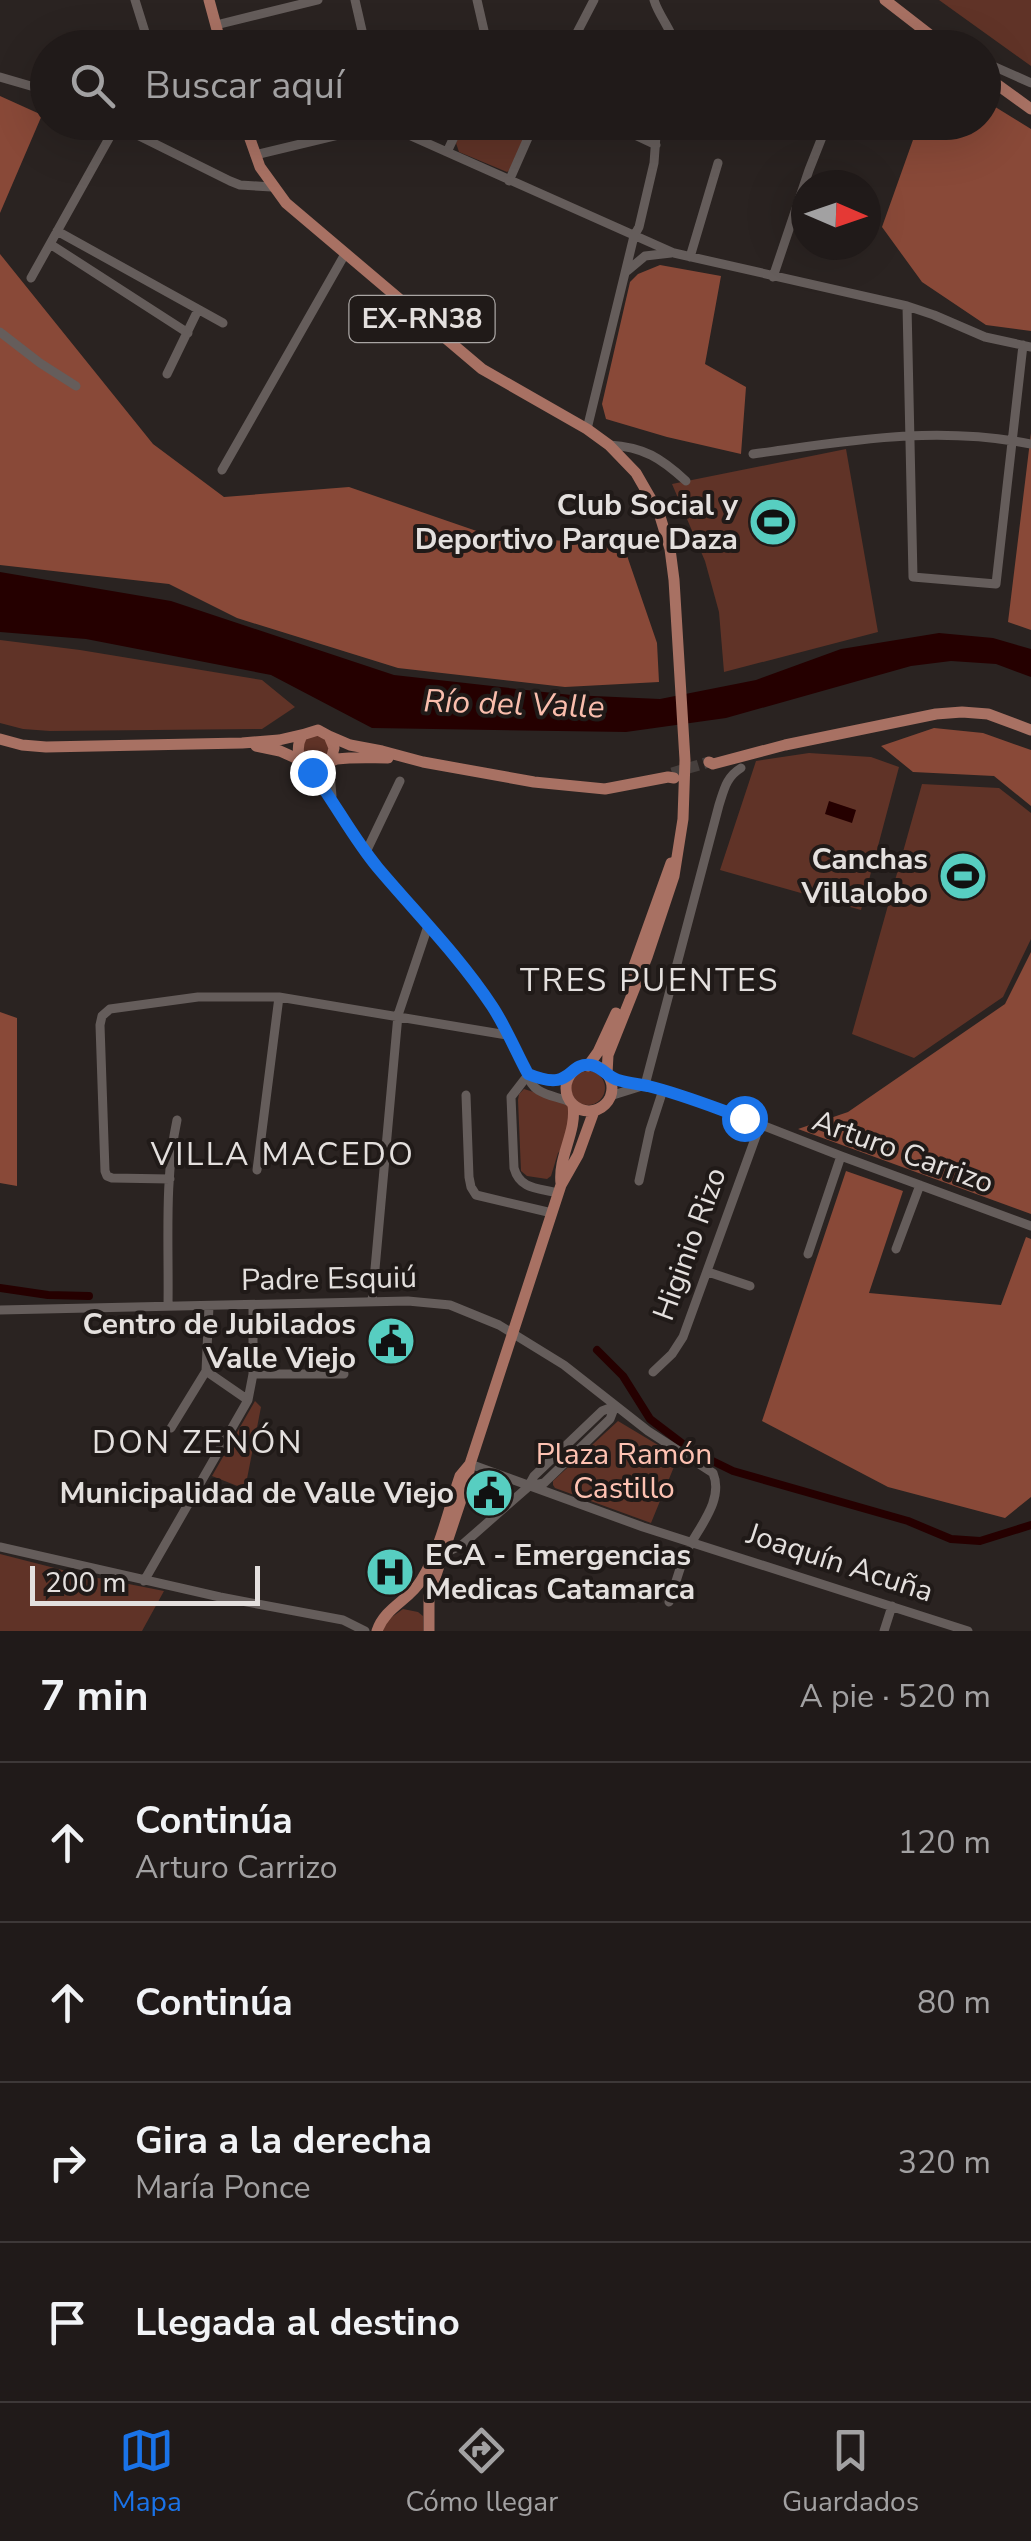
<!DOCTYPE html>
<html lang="es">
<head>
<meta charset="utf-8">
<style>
	:root { --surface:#201a19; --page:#282322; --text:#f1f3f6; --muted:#a2a1a2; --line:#3d3838; --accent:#1a73e8 }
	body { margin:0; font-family:"Nunito Sans",sans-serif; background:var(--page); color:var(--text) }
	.compass { position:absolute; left:791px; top:170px; width:90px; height:90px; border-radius:50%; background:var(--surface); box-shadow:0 10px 40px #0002; rotate:92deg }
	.scale { position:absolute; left:30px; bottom:25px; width:230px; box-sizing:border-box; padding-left:10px; border:5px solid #e4e0de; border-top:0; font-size:28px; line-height:35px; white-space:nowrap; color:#e4e0de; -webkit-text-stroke:8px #201a18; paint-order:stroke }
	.stop { position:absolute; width:30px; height:30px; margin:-22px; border:8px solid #1a73e8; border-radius:50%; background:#fff }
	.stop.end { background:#1a73e8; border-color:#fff; box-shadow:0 2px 10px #0008 }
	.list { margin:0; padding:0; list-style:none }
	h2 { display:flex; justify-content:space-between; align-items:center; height:130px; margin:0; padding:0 40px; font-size:42px }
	h2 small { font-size:32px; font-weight:400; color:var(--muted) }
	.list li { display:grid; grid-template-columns:65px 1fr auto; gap:30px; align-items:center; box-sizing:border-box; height:160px; padding:0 40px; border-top:2px solid var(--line) }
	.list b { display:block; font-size:38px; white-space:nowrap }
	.list p { margin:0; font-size:32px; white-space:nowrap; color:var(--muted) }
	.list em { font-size:32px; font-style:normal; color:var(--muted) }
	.icon { flex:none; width:55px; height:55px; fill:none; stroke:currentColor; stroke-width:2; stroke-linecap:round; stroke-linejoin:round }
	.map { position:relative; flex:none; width:1031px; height:1631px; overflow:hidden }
	.search { position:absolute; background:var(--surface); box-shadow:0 10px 40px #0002; left:30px; right:30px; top:30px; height:110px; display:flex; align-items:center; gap:25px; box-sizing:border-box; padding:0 35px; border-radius:55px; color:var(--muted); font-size:38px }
	.sheet { height:770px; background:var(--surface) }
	nav { display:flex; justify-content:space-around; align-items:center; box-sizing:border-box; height:140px; border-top:2px solid var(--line); background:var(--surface); font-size:28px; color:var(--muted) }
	nav a { display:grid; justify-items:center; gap:5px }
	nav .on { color:var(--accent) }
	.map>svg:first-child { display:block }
	.green { fill:#603327 }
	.forest { fill:#894938 }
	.water { fill:#250000 }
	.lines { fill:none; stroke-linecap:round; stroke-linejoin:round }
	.canal { stroke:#250000; stroke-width:8 }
	.major-tunnel { stroke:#463f3d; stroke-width:11; stroke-dasharray:11 5.5; stroke-linecap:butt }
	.minor { stroke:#655d5b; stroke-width:9 }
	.major { stroke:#a87163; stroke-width:11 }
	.route { stroke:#1a73e8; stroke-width:12 }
	.labels { text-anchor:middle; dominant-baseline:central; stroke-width:8; stroke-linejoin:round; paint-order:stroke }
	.shield { fill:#201a18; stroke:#a9a5a3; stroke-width:2.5 }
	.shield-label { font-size:28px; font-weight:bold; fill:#e4e0de }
	.poi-label { font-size:30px; font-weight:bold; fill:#e4e0de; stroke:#201a18; text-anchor:end }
	.street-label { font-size:30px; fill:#e4e0de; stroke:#201a18 }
	.park-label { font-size:30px; fill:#fec2b2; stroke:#201a18 }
	.water-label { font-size:32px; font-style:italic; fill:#fabead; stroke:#201a18 }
	.neighbourhood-label { font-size:32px; letter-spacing:2.5px; fill:#e4e0de; stroke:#201a18 }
</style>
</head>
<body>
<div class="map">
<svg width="1031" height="1631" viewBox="0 0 1031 1631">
	<rect width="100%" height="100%" fill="#2a2321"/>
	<path class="green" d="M939 0H1031V66Z
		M465 123H532L510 170 507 172 459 152 456 143Z
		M846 449 878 632 724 672 719 612 705 561 672 484Z
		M0 640 80 650 262 680 295 707 262 729 50 731 23 729 0 723Z
		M318 734 329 743 328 757 321 763 306 761 301 743 304 739Z
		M809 753 871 757 899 767 861 910 720 870 756 761Z
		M922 784 999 788 1031 813V939L1003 997 914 1058 852 1034Z
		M571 1088a17 17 0 1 1 34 0a17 17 0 1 1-34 0Z
		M524 1089 559 1100 570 1108 565 1146 558 1153 551 1176 547 1179 527 1176 521 1171 518 1100 519 1094Z
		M255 1401 261 1407 245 1489 212 1476Z
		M618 1421 678 1457 651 1523 555 1488 553 1485V1481Z
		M0 1554 78 1574 164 1591 142 1631H0Z
		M403 1609 418 1612 423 1616V1631H381L385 1622Z"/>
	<path class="forest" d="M0 96 42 115 0 213Z
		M984 100 1031 129V331L986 325 922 282 882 227 919 123 984 122Z
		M0 254 153 444 224 497 349 487 494 537 623 544 657 643 659 682 565 687 398 668 237 618 169 584 0 565Z
		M660 265 721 276 705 364 746 387 741 454 667 437 606 419 602 404 630 282 638 274Z
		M1031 433V630L1008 622Z
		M934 728 983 733 1031 750V806L994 776 913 772 881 746Z
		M1031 952V1214L798 1129 848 1112 1005 1004Z
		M0 1012 17 1018V1186L0 1183Z
		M846 1171 903 1191 869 1293 1001 1305 1026 1237 1031 1239V1497L1005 1518 888 1487 762 1421Z"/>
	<path class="water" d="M0 572 171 601 394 675 571 695 660 699 756 680 841 649 939 633 993 638 1031 649V677L996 664 951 661 911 666 726 718 626 732 372 728 271 675 86 639 0 632Z
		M829 801 856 810 852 823 825 814Z"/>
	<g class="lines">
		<path class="canal" d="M0 1288 48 1295 89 1296
			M597 1350 623 1376 650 1419 692 1451 733 1471 908 1521 951 1539 980 1541 1031 1525"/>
		<path class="major-tunnel" d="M672 773 709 762"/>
		<path class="minor" d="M135 0 150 48
			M355 0 366 48
			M477 0 488 48
			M654 0C659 17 673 30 675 48
			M216 25 318 0
			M569 48 594 0
			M984 62 1031 83
			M0 77 48 91
			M607 122 656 145
			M115 124 230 181 240 185 272 187
			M447 152 461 122
			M255 155 384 124 674 253 907 306 934 315 985 337 1031 347
			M509 181 535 122
			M57 231 223 323
			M50 244 188 333
			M690 257 718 163
			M627 271 645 256 671 253
			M773 277 809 170 828 122
			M31 278 117 124
			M907 306 913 577 996 584 1023 345
			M0 332 40 363 76 386
			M167 374 198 310
			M587 429 625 273 634 236 639 227 654 163 657 122
			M609 445C644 447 661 458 686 481
			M753 454C849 441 934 425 1031 444
			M222 470 345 254
			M329 762 332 796
			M307 765C332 798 351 836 378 868 416 913 459 956 492 1006 506 1027 516 1052 528 1075 532 1095 554 1095 570 1102
			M366 852 400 781
			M528 1075 511 1097 514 1168C520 1190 539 1188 558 1193
			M528 1075C544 1081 552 1083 569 1078
			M609 1077 663 1090 744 1118 841 1156 1031 1226
			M645 1085 719 805C724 790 726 777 741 768
			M466 1095 469 1177 471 1187 476 1195 552 1213
			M610 1096 642 1086
			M257 1170 279 997
			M170 1179 112 1178 107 1176 105 1171 100 1025 102 1016 110 1009 198 997H279L507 1035
			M639 1181 650 1130 663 1090
			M896 1249 920 1185
			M808 1254 841 1156
			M708 1272 750 1286
			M372 1302 398 1015 428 926
			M168 1306C169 1244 164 1180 177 1120
			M0 1310 408 1301 450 1305 499 1325 564 1365 648 1431 713 1473C725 1502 695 1531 685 1555 679 1570 675 1586 669 1602
			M206 1371 248 1400
			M653 1372 672 1354 683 1337 760 1125
			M253 1374H344
			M171 1428 206 1371 209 1306
			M470 1464 643 1527 968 1631
			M530 1486 544 1483 610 1419 615 1406
			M0 1547 220 1597 343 1620 365 1631
			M443 1554 462 1545 528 1487 534 1476 602 1411 615 1406
			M144 1581 248 1400 253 1374V1306
			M884 1631 892 1606"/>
		<path class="major" d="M209 0 222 48
			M885 0 947 48
			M984 75 1031 109
			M244 122 260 167 286 203 482 369 587 429 609 445 636 473 659 513 670 549 674 580 685 760 683 819 674 876 647 957 608 1055 607 1074
			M329 736 350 745 382 751 423 762 534 782 605 789 668 777 674 778
			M0 739 22 745 46 747 242 743 279 740 305 734
			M256 746 280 751 300 760
			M331 760 334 748 329 736 318 730 302 735C296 747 296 766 314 767 323 768 329 761 337 759 354 757 371 758 388 758
			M709 762 713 764 785 745 936 714 962 712 988 714 1031 730
			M630 977 671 863
			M566 1088a23 23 0 1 1 46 0a23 23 0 1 1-46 0Z
			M588 1066 598 1052 616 1013
			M561 1183C558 1156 577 1132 573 1105
			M377 1631C385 1607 410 1600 422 1579 440 1550 449 1508 460 1476L470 1464
			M429 1631V1596L468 1479 470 1464 561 1185 578 1155 594 1111"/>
	</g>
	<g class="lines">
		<path class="route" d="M312 772C335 803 353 838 378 868 416 913 459 956 492 1006 506 1027 516 1052 528 1074 574 1093 566 1062 591 1065 603 1067 607 1077 618 1080 628 1083 638 1084 648 1086 681 1094 713 1107 744 1118"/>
	</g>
	<defs>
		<g id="stadium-disc" transform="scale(2.5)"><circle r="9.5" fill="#57cec1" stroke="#201a18"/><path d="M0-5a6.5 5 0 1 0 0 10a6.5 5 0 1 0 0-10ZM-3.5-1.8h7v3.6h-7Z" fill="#111"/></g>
		<g id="civic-disc" transform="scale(2.5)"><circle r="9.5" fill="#57cec1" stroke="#201a18"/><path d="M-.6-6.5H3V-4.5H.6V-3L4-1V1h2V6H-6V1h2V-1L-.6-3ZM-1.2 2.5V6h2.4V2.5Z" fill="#111"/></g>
		<g id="hospital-disc" transform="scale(2.5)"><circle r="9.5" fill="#57cec1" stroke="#201a18"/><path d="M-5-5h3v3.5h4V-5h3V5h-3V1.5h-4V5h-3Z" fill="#111"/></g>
	</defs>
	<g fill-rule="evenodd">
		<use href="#stadium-disc" x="773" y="522"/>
		<use href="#stadium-disc" x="963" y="876"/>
		<use href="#civic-disc" x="391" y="1341"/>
		<use href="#civic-disc" x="489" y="1493"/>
		<use href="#hospital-disc" x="390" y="1572"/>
	</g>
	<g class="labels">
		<rect class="shield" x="349.5" y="296" width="145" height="46" rx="8"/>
		<g class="shield-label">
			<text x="422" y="319">EX-RN38</text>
		</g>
		<g class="poi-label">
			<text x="738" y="505">Club Social y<tspan x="738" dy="34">Deportivo Parque Daza</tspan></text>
			<text x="928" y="859">Canchas<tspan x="928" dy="34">Villalobo</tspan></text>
			<text x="356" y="1324">Centro de Jubilados<tspan x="356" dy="34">Valle Viejo</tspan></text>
			<text x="454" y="1493">Municipalidad de Valle Viejo</text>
			<text x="425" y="1555" text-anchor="start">ECA - Emergencias<tspan x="425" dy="34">Medicas Catamarca</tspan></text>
		</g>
		<g class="street-label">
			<text transform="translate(903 1152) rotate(20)">Arturo Carrizo</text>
			<text transform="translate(690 1244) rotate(-70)">Higinio Rizo</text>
			<text transform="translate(329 1279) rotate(-1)">Padre Esquiú</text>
			<text transform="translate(840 1563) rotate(18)">Joaquín Acuña</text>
		</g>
		<g class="park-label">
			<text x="624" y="1454">Plaza Ramón<tspan x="624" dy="34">Castillo</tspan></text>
		</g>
		<g class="water-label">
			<text transform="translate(514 704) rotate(2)">Río del Valle</text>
		</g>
		<g class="neighbourhood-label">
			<text x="650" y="980">TRES PUENTES</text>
			<text x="283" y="1154">VILLA MACEDO</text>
			<text x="198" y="1442">DON ZENÓN</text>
		</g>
	</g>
</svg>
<svg class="compass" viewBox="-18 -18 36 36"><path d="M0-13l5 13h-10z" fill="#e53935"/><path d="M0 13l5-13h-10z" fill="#a2a1a2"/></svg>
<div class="scale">200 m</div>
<div class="stop" style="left:744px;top:1118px"></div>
<div class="stop end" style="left:312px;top:772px"></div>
<div class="search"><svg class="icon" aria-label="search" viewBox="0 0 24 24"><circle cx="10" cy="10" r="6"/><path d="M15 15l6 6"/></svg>Buscar aquí</div>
</div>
<section class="sheet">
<h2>7 min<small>A pie · 520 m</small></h2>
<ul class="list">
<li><svg class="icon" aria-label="ahead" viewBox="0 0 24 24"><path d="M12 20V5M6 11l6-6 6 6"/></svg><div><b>Continúa</b><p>Arturo Carrizo</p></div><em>120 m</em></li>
<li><svg class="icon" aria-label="ahead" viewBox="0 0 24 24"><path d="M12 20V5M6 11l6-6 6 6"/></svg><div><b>Continúa</b></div><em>80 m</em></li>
<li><svg class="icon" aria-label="right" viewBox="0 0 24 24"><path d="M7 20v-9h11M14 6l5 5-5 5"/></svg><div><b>Gira a la derecha</b><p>María Ponce</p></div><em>320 m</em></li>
<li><svg class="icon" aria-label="arrive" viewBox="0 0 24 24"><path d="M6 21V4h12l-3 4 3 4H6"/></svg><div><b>Llegada al destino</b></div></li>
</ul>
</section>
<nav>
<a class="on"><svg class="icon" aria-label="map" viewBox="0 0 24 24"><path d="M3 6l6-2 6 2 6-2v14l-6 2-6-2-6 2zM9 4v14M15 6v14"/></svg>Mapa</a>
<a><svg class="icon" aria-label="directions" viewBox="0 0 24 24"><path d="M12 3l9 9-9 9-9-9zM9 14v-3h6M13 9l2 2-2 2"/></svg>Cómo llegar</a>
<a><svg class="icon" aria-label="saved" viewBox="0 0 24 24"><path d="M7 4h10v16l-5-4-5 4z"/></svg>Guardados</a>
</nav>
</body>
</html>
